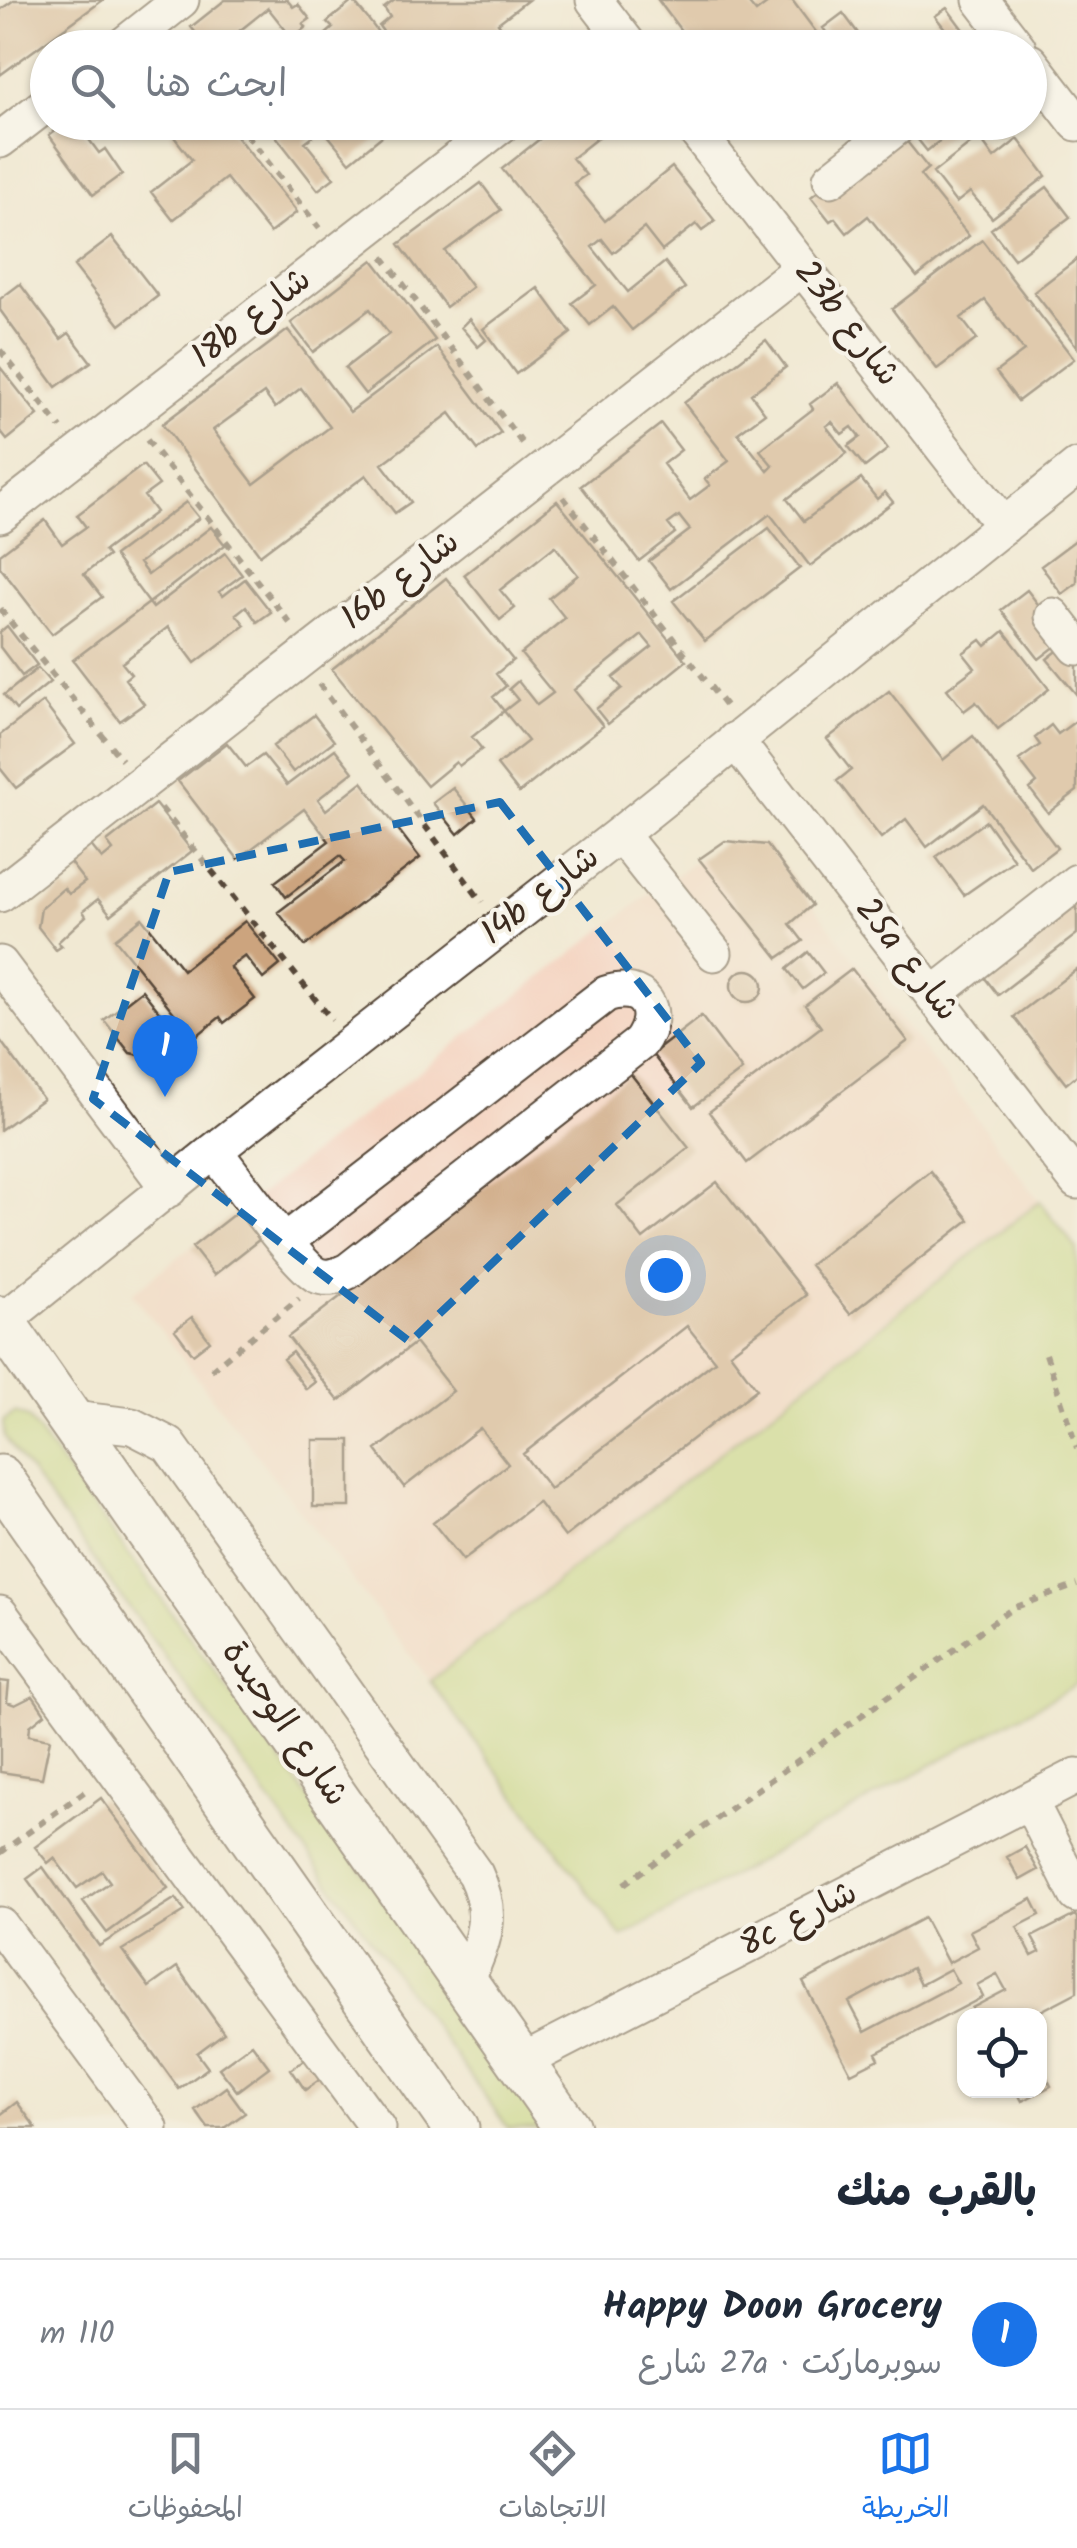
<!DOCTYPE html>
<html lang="ar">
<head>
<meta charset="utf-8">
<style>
	:root { --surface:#fff; --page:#f6f6f7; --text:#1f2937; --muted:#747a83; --line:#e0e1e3; --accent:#1a73e8 }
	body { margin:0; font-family:Kalam,"Playpen Sans Arabic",sans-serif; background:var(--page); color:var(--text); direction:rtl }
	.controls { position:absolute; right:30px; bottom:30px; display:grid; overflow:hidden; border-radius:20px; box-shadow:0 2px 8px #0004 }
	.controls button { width:90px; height:90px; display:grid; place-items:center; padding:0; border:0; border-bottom:2px solid var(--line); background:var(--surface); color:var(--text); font:50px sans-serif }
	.you { position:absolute; left:665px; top:1275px; width:35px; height:35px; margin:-25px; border:8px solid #fff; border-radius:50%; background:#1a73e8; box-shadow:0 0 0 15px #1a73e833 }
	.badge { display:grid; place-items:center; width:65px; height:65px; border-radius:50%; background:var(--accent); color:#fff; font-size:32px; font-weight:700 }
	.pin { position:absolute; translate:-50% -82px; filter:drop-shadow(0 2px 5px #0008) }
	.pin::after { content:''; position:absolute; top:52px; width:35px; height:30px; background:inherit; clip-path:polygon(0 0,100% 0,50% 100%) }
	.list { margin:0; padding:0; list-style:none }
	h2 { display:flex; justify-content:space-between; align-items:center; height:130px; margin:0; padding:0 40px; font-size:42px }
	h2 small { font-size:32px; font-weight:400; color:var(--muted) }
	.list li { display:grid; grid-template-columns:65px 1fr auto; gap:30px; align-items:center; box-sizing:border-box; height:150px; padding:0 40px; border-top:2px solid var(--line) }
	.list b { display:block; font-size:38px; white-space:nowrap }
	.list p { margin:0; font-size:32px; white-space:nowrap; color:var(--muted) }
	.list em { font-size:32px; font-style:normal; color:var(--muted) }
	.icon { flex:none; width:55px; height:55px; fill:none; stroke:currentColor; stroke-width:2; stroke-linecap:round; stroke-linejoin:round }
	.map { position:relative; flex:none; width:1077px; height:2128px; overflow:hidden; direction:ltr }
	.search { position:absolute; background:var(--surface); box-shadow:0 2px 8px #0004; left:30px; right:30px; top:30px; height:110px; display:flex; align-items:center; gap:25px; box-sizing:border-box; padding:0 35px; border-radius:55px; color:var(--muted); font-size:38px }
	.sheet { height:280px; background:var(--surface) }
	nav { display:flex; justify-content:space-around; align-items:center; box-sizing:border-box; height:140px; border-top:2px solid var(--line); background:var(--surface); font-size:28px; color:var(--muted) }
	nav a { display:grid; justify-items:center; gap:5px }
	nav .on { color:var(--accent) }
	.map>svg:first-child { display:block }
	.built { fill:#f4d3c0 }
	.green { fill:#bfd579; stroke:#7d804c; stroke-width:2.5 }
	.building { fill:#cca47e; fill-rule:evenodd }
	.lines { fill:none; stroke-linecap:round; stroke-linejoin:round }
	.minor-casing { stroke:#564739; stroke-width:39 }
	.major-casing { stroke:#564739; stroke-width:49 }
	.path { stroke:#564739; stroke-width:6; stroke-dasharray:8 8; stroke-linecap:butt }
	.minor { stroke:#fff; stroke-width:35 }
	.major { stroke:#fff; stroke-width:45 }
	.marked { fill:none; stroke:#1f6fb2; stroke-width:8; stroke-dasharray:20 12; stroke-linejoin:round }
	.labels { text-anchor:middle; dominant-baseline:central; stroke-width:8; stroke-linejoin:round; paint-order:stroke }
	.street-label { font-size:35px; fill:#3b2a1e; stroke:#f7f3e8 }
</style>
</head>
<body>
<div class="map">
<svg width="1077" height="2128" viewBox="0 0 1077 2128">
	<rect width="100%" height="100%" fill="#f7f3e8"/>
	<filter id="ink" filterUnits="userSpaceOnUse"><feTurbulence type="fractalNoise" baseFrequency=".01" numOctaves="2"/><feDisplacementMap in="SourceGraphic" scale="20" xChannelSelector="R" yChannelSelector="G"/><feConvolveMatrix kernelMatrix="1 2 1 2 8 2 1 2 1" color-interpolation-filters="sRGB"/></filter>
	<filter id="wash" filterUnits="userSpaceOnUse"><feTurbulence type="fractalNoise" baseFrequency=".0048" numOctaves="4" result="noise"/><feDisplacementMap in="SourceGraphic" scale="40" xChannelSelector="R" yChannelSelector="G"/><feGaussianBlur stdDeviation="2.25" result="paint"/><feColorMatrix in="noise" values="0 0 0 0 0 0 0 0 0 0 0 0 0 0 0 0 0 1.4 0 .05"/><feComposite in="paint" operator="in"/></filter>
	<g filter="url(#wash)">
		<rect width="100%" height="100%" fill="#f1e9d3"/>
		<path class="built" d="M725 841 767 845 1040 1201 430 1681 132 1293 661 885Z"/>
		<path class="green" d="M1040 1201 1077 1249V1684L622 1937 430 1681Z
			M15 1413 28 1418 552 2128H508L4 1436 3 1421Z"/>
		<g id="blocks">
			<path class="building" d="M14 0H103L0 75V10Z
				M225 0H287L293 7 298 4 310 19 303 24 306 27 292 38 268 8 218 48H208L191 27Z
				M395 0H528L498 23 506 34 488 48H395L379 26 390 17 384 8Z
				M658 0H746L756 12 772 0H792L828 48H745L742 44 737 48H724L717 39 705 48H694Z
				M353 1 368 19 390 48H335L325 35 333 28 327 22Z
				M947 8 964 31 953 39 935 16Z
				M843 13 869 48H828L834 43 823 28Z
				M66 122H76L99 153 105 149 122 174 93 195 49 135Z
				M185 122H225L297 212 270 233 226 178 173 220 151 192 192 160 171 133Z
				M265 122H315L321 130 305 142 334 178 318 190Z
				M342 122H387L392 128 350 162 327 134Z
				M561 122H598L605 132 572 158 586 175 574 183 605 221 672 167 715 221 702 231 696 224 662 251 644 228 613 253 602 239 592 247 628 292 665 262 685 288 632 330 613 307 590 325 572 303 596 285 502 169Z
				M911 122H963L927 151 907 126Z
				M897 129 928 168 920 175 969 236 917 277 868 216 847 233 835 218 830 221 811 197Z
				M979 137 994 158 1018 139 1046 176 992 218 970 192 956 203 933 173Z
				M481 183 501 210 445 251 472 287 446 307 399 244Z
				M1047 187 1070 217 1014 259 991 229Z
				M112 237 158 296 120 325 74 266Z
				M982 240 1074 359 1018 401 996 372 1024 351 985 300 961 318 977 339 937 369 892 309Z
				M1077 259V347L1034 292Z
				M373 260 435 340 365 394 345 368 389 334 370 309 313 352 291 323Z
				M20 284 61 339 69 333 91 362 56 387 0 310V299Z
				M538 288 571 333 516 374 483 329Z
				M469 319 486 340 478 347 461 327Z
				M288 330 350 412 437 347 501 433 478 450 450 413 382 464 411 502 395 513 366 475 260 555 162 424ZM301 388 330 427 254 484 213 430 264 393 275 408Z
				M766 340 786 367 751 394 765 413 738 433 768 471 773 466 760 450 813 409 810 404 838 383 888 449 865 467 848 446 860 437 852 427 842 434 832 422 826 426 847 453 787 499 804 521 861 479 877 499 885 492 893 502 810 566 770 514 671 589 649 561 690 530 679 516 668 524 675 533 639 561 581 486 661 424 681 450 663 464 690 500 710 485 705 479 729 461 684 403Z
				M0 367 38 415 7 440 0 431Z
				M143 465 159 485 144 496 156 512 104 551 108 556 84 574 102 597 52 634 0 567V554L45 520 62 544 86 527 77 515Z
				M557 501 686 661 608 724 596 709 622 688 613 678 652 647 642 635 574 690 603 726 519 793 497 765 528 741 504 711 518 700 509 689 518 681 537 705 553 693 521 654 565 618 549 598 578 575 555 546 500 590 515 608 500 620 464 575Z
				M186 502 199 518 139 563 148 575 211 527 225 545 149 603 114 556Z
				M769 528 800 568 705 641 673 601Z
				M1077 539V583L1062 594 1041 566Z
				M225 553 242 575 219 592 223 596 245 579 271 612 257 622 246 606 236 614 245 625 195 663 168 627 122 663 131 674 125 679 144 704 120 721 73 660 149 603 153 608Z
				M446 578 513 660 496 674 506 686 493 697 504 711 472 737 482 749 459 766 456 762 427 786 332 669Z
				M1027 590 1065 639 1039 659 1001 610Z
				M7 626 37 665 22 676 0 647V632Z
				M1004 631 1049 689 998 729 976 702 964 711 947 689 975 668 963 653 981 640 986 646Z
				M1065 645 1077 659V695L1047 659Z
				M38 668 50 682 16 710 4 695Z
				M889 691 943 760 973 736 1057 848 1031 868 983 804 927 847 906 819 881 838 837 781 851 770 827 739Z
				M43 702 75 744 16 788 0 768V735Z
				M314 715 334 741 293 772 273 746Z
				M1077 720V791L1048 813 1030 789 1037 783 1019 760 1040 745 1035 738 1051 725 1058 734Z
				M227 743 246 767 263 755 287 785 335 749 353 772 318 799 326 810 362 782 420 858 305 946 278 912 345 861 340 856 286 897 275 882 329 841 304 809 238 859 178 781Z
				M453 788 477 818 458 834 433 803Z
				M155 804 192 851 111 915 98 899 83 911 86 916 58 942 62 946 56 950 38 927 41 908 64 888 69 894 85 882 68 860 89 843 102 859 113 850 107 842Z
				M986 821 1014 860 964 895 936 857Z
				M725 841 767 845 812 905 790 924 803 941 778 958 699 859Z
				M1077 893V934L998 995 978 969Z
				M142 918 183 970 245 921 280 965 263 979 245 956 230 967 255 999 224 1023 220 1017 194 1038 115 939Z
				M808 952 824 973 803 989 787 969Z
				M852 969 908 1041 747 1163 709 1112 821 1027 805 1005Z
				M1077 969V1075L1066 1084 1014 1017Z
				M731 986a16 16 0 1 1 32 0a16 16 0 1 1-32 0Z
				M142 990 185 1044 168 1061 130 1053 104 1020Z
				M701 1016 742 1070 693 1107 652 1054Z
				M0 1040 43 1099 0 1130Z
				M630 1073 689 1148 617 1205 643 1239 717 1182 806 1295 730 1353 757 1389 565 1537 538 1502 463 1560 433 1523 508 1464 480 1428 404 1487 376 1450 453 1391 415 1343 339 1401 288 1337ZM687 1326 715 1361 550 1489 523 1454Z
				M930 1171 969 1220 850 1314 810 1265Z
				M238 1211 260 1239 214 1275 192 1247Z
				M192 1317 210 1341 193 1354 175 1330Z
				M292 1352 315 1382 306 1389 283 1359Z
				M313 1440H350V1507H313Z
				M0 1681 9 1682 7 1702 15 1705 33 1696 45 1714 30 1726 29 1735 50 1739 42 1778 0 1772Z
				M101 1798 168 1888 107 1933 83 1901 110 1882 102 1871 77 1888 54 1858 48 1863 35 1847Z
				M1025 1847 1038 1870 1020 1880 1007 1857Z
				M43 1867 99 1946 176 1898 185 1911 122 1950 149 1987 177 1967 224 2033 197 2053 208 2068 179 2089 27 1879Z
				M1032 1899 1040 1915 1017 1927 1032 1956 1040 1952 1032 1937 1075 1915 1077 1918V1992L1031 2016H976L972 2008 1006 1990 997 1974 977 1985 983 1997 876 2053 879 2059 851 2073 803 1982 924 1918 948 1963 978 1947 970 1931ZM912 1968 920 1985 950 1969 958 1983 865 2032 849 2002Z
				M252 2044 269 2067 237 2091 219 2068Z
				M312 2055 325 2076 305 2090 291 2069Z
				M1040 2064 1051 2086 1022 2101 1016 2090H1040Z
				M226 2087 245 2113 224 2128H208L195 2110Z
				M17 2102 36 2128H0V2115Z"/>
		</g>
	</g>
	<g filter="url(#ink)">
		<use href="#blocks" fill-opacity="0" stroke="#564739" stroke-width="2.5"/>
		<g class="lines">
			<g class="minor-casing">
				<path id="minor" d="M594 0 631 48
					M981 0 1018 48
					M120 48 181 0
					M1030 62 1077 123
					M689 122 1004 526
					M0 140 48 103
					M831 179 903 122
					M0 515 505 122
					M1053 616 1077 647
					M735 740 1077 1181
					M620 834 714 953
					M0 894 802 268
					M0 964 169 1189
					M933 995 1077 882
					M214 1151C233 1174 297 1265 317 1275 328 1280 338 1276 348 1271L640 1043C663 1012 644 981 606 994L286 1241
					M2 1322 214 1151 620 834 1077 467
					M72 1419 132 1426 169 1445 475 1874C496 1918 482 1942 465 1984
					M0 1614 377 2128
					M1030 1802 1077 1895
					M0 1925 150 2128
					M521 2062 1077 1776"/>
			</g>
			<g class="major-casing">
				<path id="major" d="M0 1319 567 2128
					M0 1478 456 2128"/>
			</g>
			<path class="path" d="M237 122 319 228
				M383 257 525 447
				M0 350 61 428
				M147 440 293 627
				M563 497 727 708
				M0 609 122 760
				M319 684 482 902
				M161 808 332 1020
				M1046 1354 1077 1448
				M211 1370 299 1298
				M0 1853 88 1789
				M624 1884 1013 1608 1077 1585"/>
			<use href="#minor" class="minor"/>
			<use href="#major" class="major"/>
		</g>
	</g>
	<path d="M0 0H1077V2128H0ZM500 802 701 1063 410 1342 93 1099 169 872Z" fill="#f1e9d3" fill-opacity=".55" fill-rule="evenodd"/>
	<path class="marked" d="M500 802 701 1063 410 1342 93 1099 169 872Z"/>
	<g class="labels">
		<g class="street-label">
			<text transform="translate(252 319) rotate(-38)">18b شارع</text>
			<text transform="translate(846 324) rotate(52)">23b شارع</text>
			<text transform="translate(401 581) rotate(-38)">16b شارع</text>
			<text transform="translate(541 896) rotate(-38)">14b شارع</text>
			<text transform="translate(906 960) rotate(52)">25a شارع</text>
			<text transform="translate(284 1724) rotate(55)">شارع الوحيدة</text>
			<text transform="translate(799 1920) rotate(-27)">8c شارع</text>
		</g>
	</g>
</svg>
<div class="controls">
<button><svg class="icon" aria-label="locate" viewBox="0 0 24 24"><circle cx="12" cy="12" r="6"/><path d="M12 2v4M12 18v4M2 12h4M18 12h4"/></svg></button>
</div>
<div class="you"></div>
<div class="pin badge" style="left:165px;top:1097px">1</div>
<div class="search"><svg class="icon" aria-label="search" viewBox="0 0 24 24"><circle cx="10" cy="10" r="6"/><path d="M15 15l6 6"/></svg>ابحث هنا</div>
</div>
<section class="sheet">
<h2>بالقرب منك<small></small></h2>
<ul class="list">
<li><span class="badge">1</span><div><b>Happy Doon Grocery</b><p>سوبرماركت · 27a شارع</p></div><em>110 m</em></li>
</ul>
</section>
<nav>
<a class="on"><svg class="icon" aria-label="map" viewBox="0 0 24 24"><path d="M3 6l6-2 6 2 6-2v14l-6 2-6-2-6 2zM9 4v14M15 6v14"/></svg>الخريطة</a>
<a><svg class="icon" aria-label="directions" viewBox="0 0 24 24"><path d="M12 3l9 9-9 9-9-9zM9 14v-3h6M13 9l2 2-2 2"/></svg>الاتجاهات</a>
<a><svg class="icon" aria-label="saved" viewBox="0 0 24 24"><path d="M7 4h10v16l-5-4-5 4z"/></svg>المحفوظات</a>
</nav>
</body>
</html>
